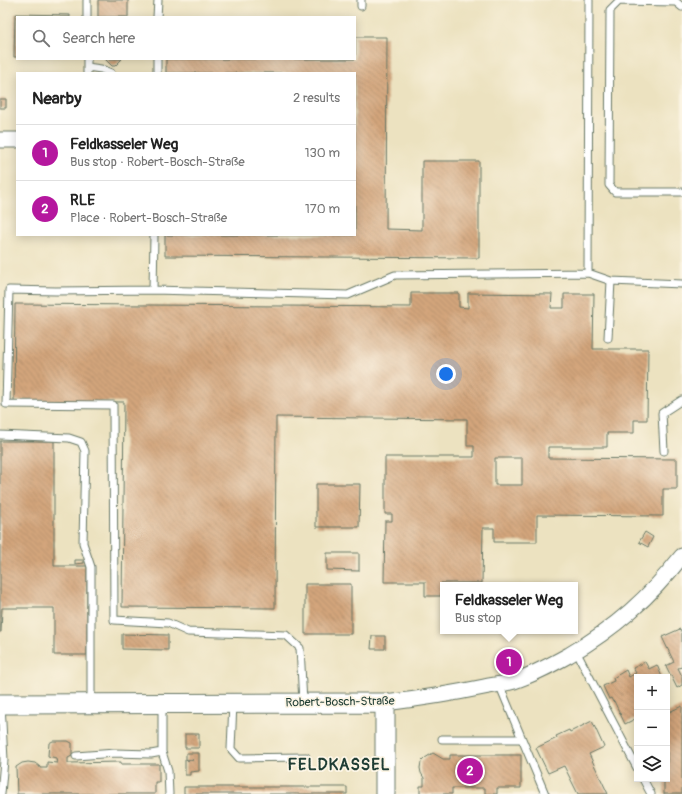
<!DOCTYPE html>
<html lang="en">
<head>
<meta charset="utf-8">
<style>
	:root { --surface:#fff; --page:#f2f2f2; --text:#222; --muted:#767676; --line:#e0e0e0; --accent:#b5179e }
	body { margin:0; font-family:Pangolin,sans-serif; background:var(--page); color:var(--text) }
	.controls { position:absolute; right:12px; bottom:12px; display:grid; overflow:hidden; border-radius:0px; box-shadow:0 2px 10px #0003 }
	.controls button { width:36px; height:36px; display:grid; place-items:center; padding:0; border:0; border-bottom:1px solid var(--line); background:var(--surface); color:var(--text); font:20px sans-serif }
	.you { position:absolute; left:446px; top:374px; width:14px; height:14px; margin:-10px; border:3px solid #fff; border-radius:50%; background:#1a73e8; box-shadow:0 0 0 6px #1a73e833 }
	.badge { display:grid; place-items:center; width:26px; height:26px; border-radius:50%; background:var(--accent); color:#fff; font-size:13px; font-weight:700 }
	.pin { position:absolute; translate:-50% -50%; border:2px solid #fff; box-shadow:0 1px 4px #0006 }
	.popup { position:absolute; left:440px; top:582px; width:138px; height:52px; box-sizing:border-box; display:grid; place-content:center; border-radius:0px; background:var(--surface); filter:drop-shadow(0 1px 3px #0005); font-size:13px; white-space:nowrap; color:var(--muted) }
	.popup b { font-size:15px; color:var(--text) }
	.popup::after { content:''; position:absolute; left:50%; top:100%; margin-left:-8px; border:8px solid transparent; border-top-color:var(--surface) }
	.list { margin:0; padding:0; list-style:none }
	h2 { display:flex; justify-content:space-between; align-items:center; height:52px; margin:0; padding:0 16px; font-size:17px }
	h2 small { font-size:13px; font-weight:400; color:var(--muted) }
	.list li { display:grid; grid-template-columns:26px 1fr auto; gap:12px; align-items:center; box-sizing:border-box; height:56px; padding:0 16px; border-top:1px solid var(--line) }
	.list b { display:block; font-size:15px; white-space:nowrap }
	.list p { margin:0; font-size:13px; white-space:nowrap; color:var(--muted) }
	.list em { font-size:13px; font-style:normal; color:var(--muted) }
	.icon { flex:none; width:22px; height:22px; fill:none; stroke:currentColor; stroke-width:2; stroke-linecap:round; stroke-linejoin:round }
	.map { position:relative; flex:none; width:682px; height:794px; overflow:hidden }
	.search { position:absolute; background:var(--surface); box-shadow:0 2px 10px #0003; left:16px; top:16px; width:340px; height:44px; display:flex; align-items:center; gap:10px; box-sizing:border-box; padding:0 14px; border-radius:0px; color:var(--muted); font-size:15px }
	.panel { position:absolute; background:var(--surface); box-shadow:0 2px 10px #0003; left:16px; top:72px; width:340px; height:164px; border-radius:0px }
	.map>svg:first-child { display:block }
	.building { fill:url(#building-back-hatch); fill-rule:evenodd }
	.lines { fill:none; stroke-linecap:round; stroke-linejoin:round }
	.service-casing { stroke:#677765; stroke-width:9 }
	.minor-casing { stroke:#677765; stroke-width:17 }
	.tertiary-casing { stroke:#677765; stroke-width:21 }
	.service { stroke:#fff; stroke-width:7 }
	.minor { stroke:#fff; stroke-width:15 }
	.tertiary { stroke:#fff; stroke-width:19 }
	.labels { text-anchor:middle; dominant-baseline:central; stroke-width:3.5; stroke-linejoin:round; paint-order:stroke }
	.street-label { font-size:12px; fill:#1f3d34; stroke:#fcf5e5 }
	.district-label { font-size:16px; font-weight:bold; letter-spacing:1px; fill:#1f3d34; stroke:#fcf5e5 }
</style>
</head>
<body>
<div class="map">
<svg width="682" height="794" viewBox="0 0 682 794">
	<defs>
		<pattern id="building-back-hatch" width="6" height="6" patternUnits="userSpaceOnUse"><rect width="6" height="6" fill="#d3a57c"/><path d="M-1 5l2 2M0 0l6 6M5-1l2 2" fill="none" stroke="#ab8866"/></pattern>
	</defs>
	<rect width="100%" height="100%" fill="#fcf5e5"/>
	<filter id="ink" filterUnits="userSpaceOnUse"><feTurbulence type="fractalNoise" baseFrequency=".025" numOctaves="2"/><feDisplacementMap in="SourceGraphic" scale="8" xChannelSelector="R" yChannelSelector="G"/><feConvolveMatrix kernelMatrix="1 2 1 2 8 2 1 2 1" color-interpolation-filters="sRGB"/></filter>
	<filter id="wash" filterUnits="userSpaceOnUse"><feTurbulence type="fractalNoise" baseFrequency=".012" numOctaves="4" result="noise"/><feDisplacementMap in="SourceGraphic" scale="16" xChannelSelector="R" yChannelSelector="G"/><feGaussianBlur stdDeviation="0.9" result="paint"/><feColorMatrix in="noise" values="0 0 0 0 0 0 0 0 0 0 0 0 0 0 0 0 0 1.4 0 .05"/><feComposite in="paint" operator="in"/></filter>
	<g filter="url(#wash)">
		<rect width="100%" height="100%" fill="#ece2c0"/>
		<g id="blocks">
			<path class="building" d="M98 0H128V17H98Z
				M15 14 70 15V17H17V57H14Z
				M355 37H387L386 229 422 230V161H479V258L165 256V235H355V73H166V59H355Z
				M105 59H122L115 66H112Z
				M0 99H6V108H0Z
				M411 293H459V307L468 308V293L552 294 551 308H564V294H594L593 349H648L647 420H634V433H607V447H548V458L677 459V489H663V516L537 515V542H494V528H483L482 583H441V596H425V582H384L385 521H392V514H385V457H474V446H467V419L276 417 275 608 122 607 124 402 14 401 15 304 411 307ZM495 458H522V485H495Z
				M0 441H54V566H87V655H54V608H2L1 632H0Z
				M316 484H360L359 527H316Z
				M645 532 653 537 648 547 639 542Z
				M327 553H359V571L327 570Z
				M75 560H84V563L75 564Z
				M305 584H351V634H305Z
				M680 629 682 633V667L678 668 682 676V685L677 688 666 666 674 662 662 637Z
				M122 634 168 635V650L122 649Z
				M372 636H385V649H371Z
				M645 662 649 669 657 665 662 677H637V718L625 724 614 701 613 702 611 698 609 699 603 686 614 681 613 678 626 670 629 677 636 673 633 668Z
				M682 706V794H664V779H667V713Z
				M592 721 604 747 589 754 608 794H578L564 766 548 773 536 748 557 738 556 736 569 730 570 732Z
				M185 734H199V748H185Z
				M53 741H68L72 743V756L68 758V763L121 762V764H159V782H155V794H17L16 767 22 763 28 762 35 763 40 767V768H47V762L57 763 56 758 48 756 49 743Z
				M186 753H199V771L190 772V775H185V760H193H186Z
				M433 753 443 759H450V755H521V788H497V794H485V788H452V794H420V786H424V778L421 773 420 768 421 762 425 758Z
				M184 787H347V794H184Z"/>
		</g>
	</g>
	<g filter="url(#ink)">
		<use href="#blocks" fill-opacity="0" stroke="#677765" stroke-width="1"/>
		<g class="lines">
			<g class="service-casing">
				<path id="service" d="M87 0V17
					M361 0V6
					M682 7 676 2 619 1 610 10 609 185 615 192H682
					M157 17 158 0
					M87 67 101 69 111 73
					M87 73V59
					M157 73V59
					M154 235 153 290 348 295 395 275 588 273 611 281
					M588 273 589 0
					M153 290 56 291 9 290 6 404 113 405 114 620 168 623 188 632 286 635 300 648 303 702
					M608 338 611 281 682 284
					M0 435 69 438 81 442 85 451 83 543 91 567V704
					M664 451 662 413 682 400
					M576 651 637 768
					M499 684 545 794
					M162 703V752L168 771 169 794
					M233 703 231 749 239 758 306 757
					M1 704 4 760 1 794
					M442 739H522
					M76 756 115 753 151 754 162 752
					M643 779 651 794"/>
			</g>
			<g class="minor-casing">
				<path id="minor" d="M0 140H17
					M385 703C418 699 451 694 484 687 494 685 504 684 514 681 533 675 551 665 569 655 615 628 649 598 682 556"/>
			</g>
			<g class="tertiary-casing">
				<path id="tertiary" d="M0 704 385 703V794"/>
			</g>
			<use href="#service" class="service"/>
			<use href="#minor" class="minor"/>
			<use href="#tertiary" class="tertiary"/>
		</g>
	</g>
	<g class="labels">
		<g class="street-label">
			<text transform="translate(340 702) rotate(-1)">Robert-Bosch-Straße</text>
		</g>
		<g class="district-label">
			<text x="339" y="765">FELDKASSEL</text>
		</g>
	</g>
</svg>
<div class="controls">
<button>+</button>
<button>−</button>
<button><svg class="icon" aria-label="layers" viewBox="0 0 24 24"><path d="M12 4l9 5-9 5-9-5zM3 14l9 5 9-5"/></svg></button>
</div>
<div class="you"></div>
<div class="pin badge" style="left:509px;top:662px">1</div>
<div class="popup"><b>Feldkasseler Weg</b>Bus stop</div>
<div class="pin badge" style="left:470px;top:771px">2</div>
<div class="search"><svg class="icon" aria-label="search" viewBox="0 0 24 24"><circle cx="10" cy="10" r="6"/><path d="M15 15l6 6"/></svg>Search here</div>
<section class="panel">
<h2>Nearby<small>2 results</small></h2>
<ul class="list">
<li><span class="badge">1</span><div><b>Feldkasseler Weg</b><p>Bus stop · Robert-Bosch-Straße</p></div><em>130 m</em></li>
<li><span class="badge">2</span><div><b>RLE</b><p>Place · Robert-Bosch-Straße</p></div><em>170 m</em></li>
</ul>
</section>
</div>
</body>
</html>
